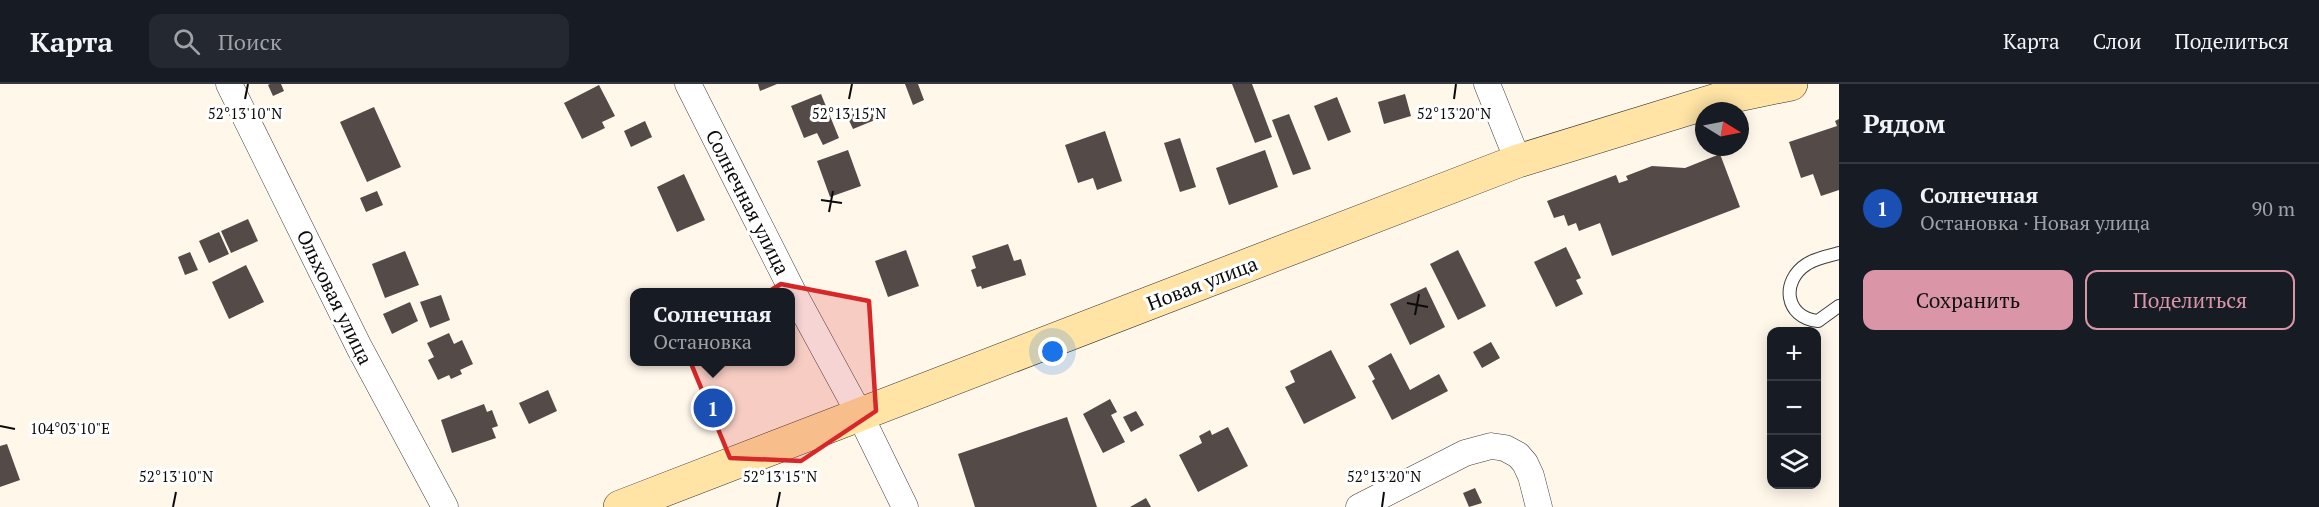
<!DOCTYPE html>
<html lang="ru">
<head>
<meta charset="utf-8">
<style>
	:root { --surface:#171b24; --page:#242831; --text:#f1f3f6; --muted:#9ea1a6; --line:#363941; --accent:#da95a7 }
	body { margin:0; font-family:"PT Serif",serif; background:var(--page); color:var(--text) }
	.controls { position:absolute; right:18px; bottom:18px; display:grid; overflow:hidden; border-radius:12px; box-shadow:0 3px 15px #0003 }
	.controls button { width:54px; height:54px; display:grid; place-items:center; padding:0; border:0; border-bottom:2px solid var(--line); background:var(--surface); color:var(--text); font:30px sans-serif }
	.compass { position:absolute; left:1695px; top:18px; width:54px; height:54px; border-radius:50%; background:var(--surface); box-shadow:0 3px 15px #0003; rotate:100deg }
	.you { position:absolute; left:1053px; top:268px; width:21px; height:21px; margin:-15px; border:4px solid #fff; border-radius:50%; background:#1a73e8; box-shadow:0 0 0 9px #1a73e833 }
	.badge { display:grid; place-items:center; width:39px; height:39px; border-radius:50%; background:var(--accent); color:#fff; font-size:20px; font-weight:700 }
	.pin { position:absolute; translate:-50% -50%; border:3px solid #fff; box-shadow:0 2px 6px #0006 }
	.popup { position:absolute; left:630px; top:204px; width:165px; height:78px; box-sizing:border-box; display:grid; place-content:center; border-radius:12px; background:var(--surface); filter:drop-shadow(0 2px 4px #0005); font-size:20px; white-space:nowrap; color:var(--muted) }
	.popup b { font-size:22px; color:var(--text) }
	.popup::after { content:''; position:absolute; left:50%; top:100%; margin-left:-12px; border:12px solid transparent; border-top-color:var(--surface) }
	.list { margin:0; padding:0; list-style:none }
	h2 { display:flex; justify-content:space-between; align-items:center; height:78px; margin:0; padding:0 24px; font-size:26px }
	h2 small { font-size:20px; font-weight:400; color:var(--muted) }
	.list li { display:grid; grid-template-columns:39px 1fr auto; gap:18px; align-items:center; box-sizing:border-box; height:90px; padding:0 24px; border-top:2px solid var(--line) }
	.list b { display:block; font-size:22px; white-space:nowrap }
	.list p { margin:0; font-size:20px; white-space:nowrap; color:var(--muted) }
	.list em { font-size:20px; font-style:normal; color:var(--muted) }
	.actions { display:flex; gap:12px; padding:18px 24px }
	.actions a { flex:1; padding:14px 0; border:2px solid var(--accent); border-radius:12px; text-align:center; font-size:21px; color:var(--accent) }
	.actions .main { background:var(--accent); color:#111 }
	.icon { flex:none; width:33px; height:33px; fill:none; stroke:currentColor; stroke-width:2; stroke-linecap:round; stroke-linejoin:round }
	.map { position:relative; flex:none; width:1839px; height:423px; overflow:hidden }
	header { display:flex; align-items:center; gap:36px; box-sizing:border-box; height:84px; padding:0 30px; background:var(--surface); border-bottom:2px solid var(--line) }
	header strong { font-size:28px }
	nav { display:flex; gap:33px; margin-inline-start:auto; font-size:21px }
	.search { width:420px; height:54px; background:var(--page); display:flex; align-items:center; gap:15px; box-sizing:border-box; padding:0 21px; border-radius:12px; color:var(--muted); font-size:22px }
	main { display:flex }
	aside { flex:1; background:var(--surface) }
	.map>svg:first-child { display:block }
	.building { fill:#544a48 }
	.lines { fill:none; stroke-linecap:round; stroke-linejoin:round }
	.lane-casing { stroke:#3e3e3e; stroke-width:14 }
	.street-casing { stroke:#3e3e3e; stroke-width:27 }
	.secondary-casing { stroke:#2d2d2d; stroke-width:34 }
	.lane { stroke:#fff; stroke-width:12 }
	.street { stroke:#fff; stroke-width:26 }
	.secondary { stroke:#ffe4a5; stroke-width:33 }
	.marked { fill:#d62828; fill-opacity:0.2; stroke:#d62828; stroke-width:4.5; stroke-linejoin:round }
	.ticks { fill:none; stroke:#0b0b0b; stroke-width:2 }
	.labels { text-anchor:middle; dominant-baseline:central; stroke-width:6; stroke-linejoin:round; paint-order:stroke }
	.street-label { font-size:20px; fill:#0b0b0b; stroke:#fff }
	.ticks-label { font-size:15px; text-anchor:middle; fill:#0b0b0b; stroke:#fff; stroke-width:6; stroke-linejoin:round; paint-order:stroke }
</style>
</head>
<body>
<header>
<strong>Карта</strong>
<div class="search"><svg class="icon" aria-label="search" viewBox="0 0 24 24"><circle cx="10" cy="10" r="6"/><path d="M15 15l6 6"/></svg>Поиск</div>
<nav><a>Карта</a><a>Слои</a><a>Поделиться</a></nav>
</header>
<main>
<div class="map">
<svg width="1839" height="423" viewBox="0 0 1839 423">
	<rect width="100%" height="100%" fill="#fff7ea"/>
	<path class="building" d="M270 0H281L284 7 273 12 268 1Z
		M758 0H777L760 7Z
		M905 0H918L924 16 913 21Z
		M1232 0H1252L1272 53 1255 59Z
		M599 1 615 32 602 38 605 44 582 55 564 19Z
		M821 10 839 54 823 61 817 49 804 54 791 22Z
		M1405 10 1411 32 1384 40 1378 18Z
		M1337 13 1351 48 1328 57 1314 22Z
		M374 23 401 83 367 98 340 38Z
		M870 23 875 36 853 45 847 32Z
		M1289 30 1311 85 1293 91 1272 36Z
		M1839 35V106L1821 112 1813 90 1801 94 1789 58 1837 42 1835 37Z
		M645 37 652 53 631 63 624 47Z
		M1105 47 1122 97 1097 106 1093 94 1078 99 1065 61Z
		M1180 54 1196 103 1180 108 1164 59Z
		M848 66 861 102 830 113 817 77Z
		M1265 66 1278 103 1229 121 1216 84Z
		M1720 70 1740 123 1612 172 1600 139 1579 147 1576 139 1568 142 1564 131 1554 134 1547 117 1616 91 1619 99 1628 96 1626 92 1652 82 1685 84Z
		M684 90 705 136 677 148 657 103Z
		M377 107 383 121 366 128 360 114Z
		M248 135 258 157 231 169 221 147Z
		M219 148 229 170 209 179 199 157Z
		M1008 160 1014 177 1021 175 1026 191 982 205 981 202 977 203 971 186 976 184 972 172Z
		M1566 163 1581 194 1576 196 1583 210 1556 223 1534 178Z
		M906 166 919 202 888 213 875 177Z
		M1458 166 1486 222 1458 236 1430 180Z
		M405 167 419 201 385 214 372 180Z
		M190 168 198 186 185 191 178 173Z
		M246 181 264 218 229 235 212 198Z
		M1426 203 1445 243 1410 261 1390 220Z
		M441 211 450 236 430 244 420 218Z
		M410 218 418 237 392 250 383 230Z
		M449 249 454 260 462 256 473 280 460 286 462 290 451 295 449 291 438 296 428 276 434 273 427 259Z
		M1491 258 1500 274 1482 284 1473 268Z
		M1331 266 1356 314 1304 340 1285 303 1295 298 1290 287Z
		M1391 269 1410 306 1439 290 1448 307 1392 336 1372 297 1375 295 1368 282Z
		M548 306 557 327 529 340 519 319Z
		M1110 315 1117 328 1111 331 1125 358 1103 369 1083 330Z
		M484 320 487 328 492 326 498 342 492 344 496 354 452 369 441 336Z
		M1136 327 1144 341 1131 348 1123 333Z
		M1067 333 1097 423H975L958 370Z
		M1228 343 1248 382 1198 408 1179 371 1202 359 1199 352 1210 346 1212 351Z
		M7 360 20 396 0 403V362Z
		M1475 404 1482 419 1469 423 1463 409Z
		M1146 414 1151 423H1130Z"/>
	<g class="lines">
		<g class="lane-casing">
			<path id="lane" d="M1839 169C1829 172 1816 174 1807 180 1780 197 1785 234 1818 237L1839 222"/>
		</g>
		<g class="street-casing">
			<path id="street" d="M229 0 359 263 445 423
				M688 0 793 208 860 331 905 423
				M1487 0 1518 77
				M1359 423 1465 369 1491 362 1505 364 1518 371 1525 379 1531 392 1539 423"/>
		</g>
		<g class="secondary-casing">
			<path id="secondary" d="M620 423 1518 77 1723 14 1791 0"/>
		</g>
		<use href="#lane" class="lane"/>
		<use href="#street" class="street"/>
		<use href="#secondary" class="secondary"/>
	</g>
	<path class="marked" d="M781 200 869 217 876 327 801 377 730 374 683 260Z"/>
	<path class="ticks" d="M245 15 248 0M849 15 852 0M1454 15 1456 0M821 116 842 119M829 128 833 107M1407 219 1428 223M1415 231 1419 210M0 342 15 345M173 423 176 408M777 423 780 408M1382 423 1384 408"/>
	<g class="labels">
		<g class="street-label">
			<text transform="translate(748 118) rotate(63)">Солнечная улица</text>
			<text transform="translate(1202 199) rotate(-21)">Новая улица</text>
			<text transform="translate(335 213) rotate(64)">Ольховая улица</text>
		</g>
	</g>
	<g class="ticks-label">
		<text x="245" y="35">52°13'10"N</text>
		<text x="849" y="35">52°13'15"N</text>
		<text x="1454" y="35">52°13'20"N</text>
		<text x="70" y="350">104°03'10"E</text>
		<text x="176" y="398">52°13'10"N</text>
		<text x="780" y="398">52°13'15"N</text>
		<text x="1384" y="398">52°13'20"N</text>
	</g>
</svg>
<div class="controls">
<button>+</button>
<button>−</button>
<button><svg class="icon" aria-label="layers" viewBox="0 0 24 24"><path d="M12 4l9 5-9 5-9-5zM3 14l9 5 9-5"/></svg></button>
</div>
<svg class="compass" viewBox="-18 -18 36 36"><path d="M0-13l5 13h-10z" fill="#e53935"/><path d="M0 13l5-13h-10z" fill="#9ea1a6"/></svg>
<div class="you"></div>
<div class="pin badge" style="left:713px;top:324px;background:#1a4fb4">1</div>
<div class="popup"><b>Солнечная</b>Остановка</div>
</div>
<aside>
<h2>Рядом<small></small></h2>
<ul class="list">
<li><span class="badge" style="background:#1a4fb4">1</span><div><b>Солнечная</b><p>Остановка · Новая улица</p></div><em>90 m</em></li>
</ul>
<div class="actions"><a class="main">Сохранить</a><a>Поделиться</a></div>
</aside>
</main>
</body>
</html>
